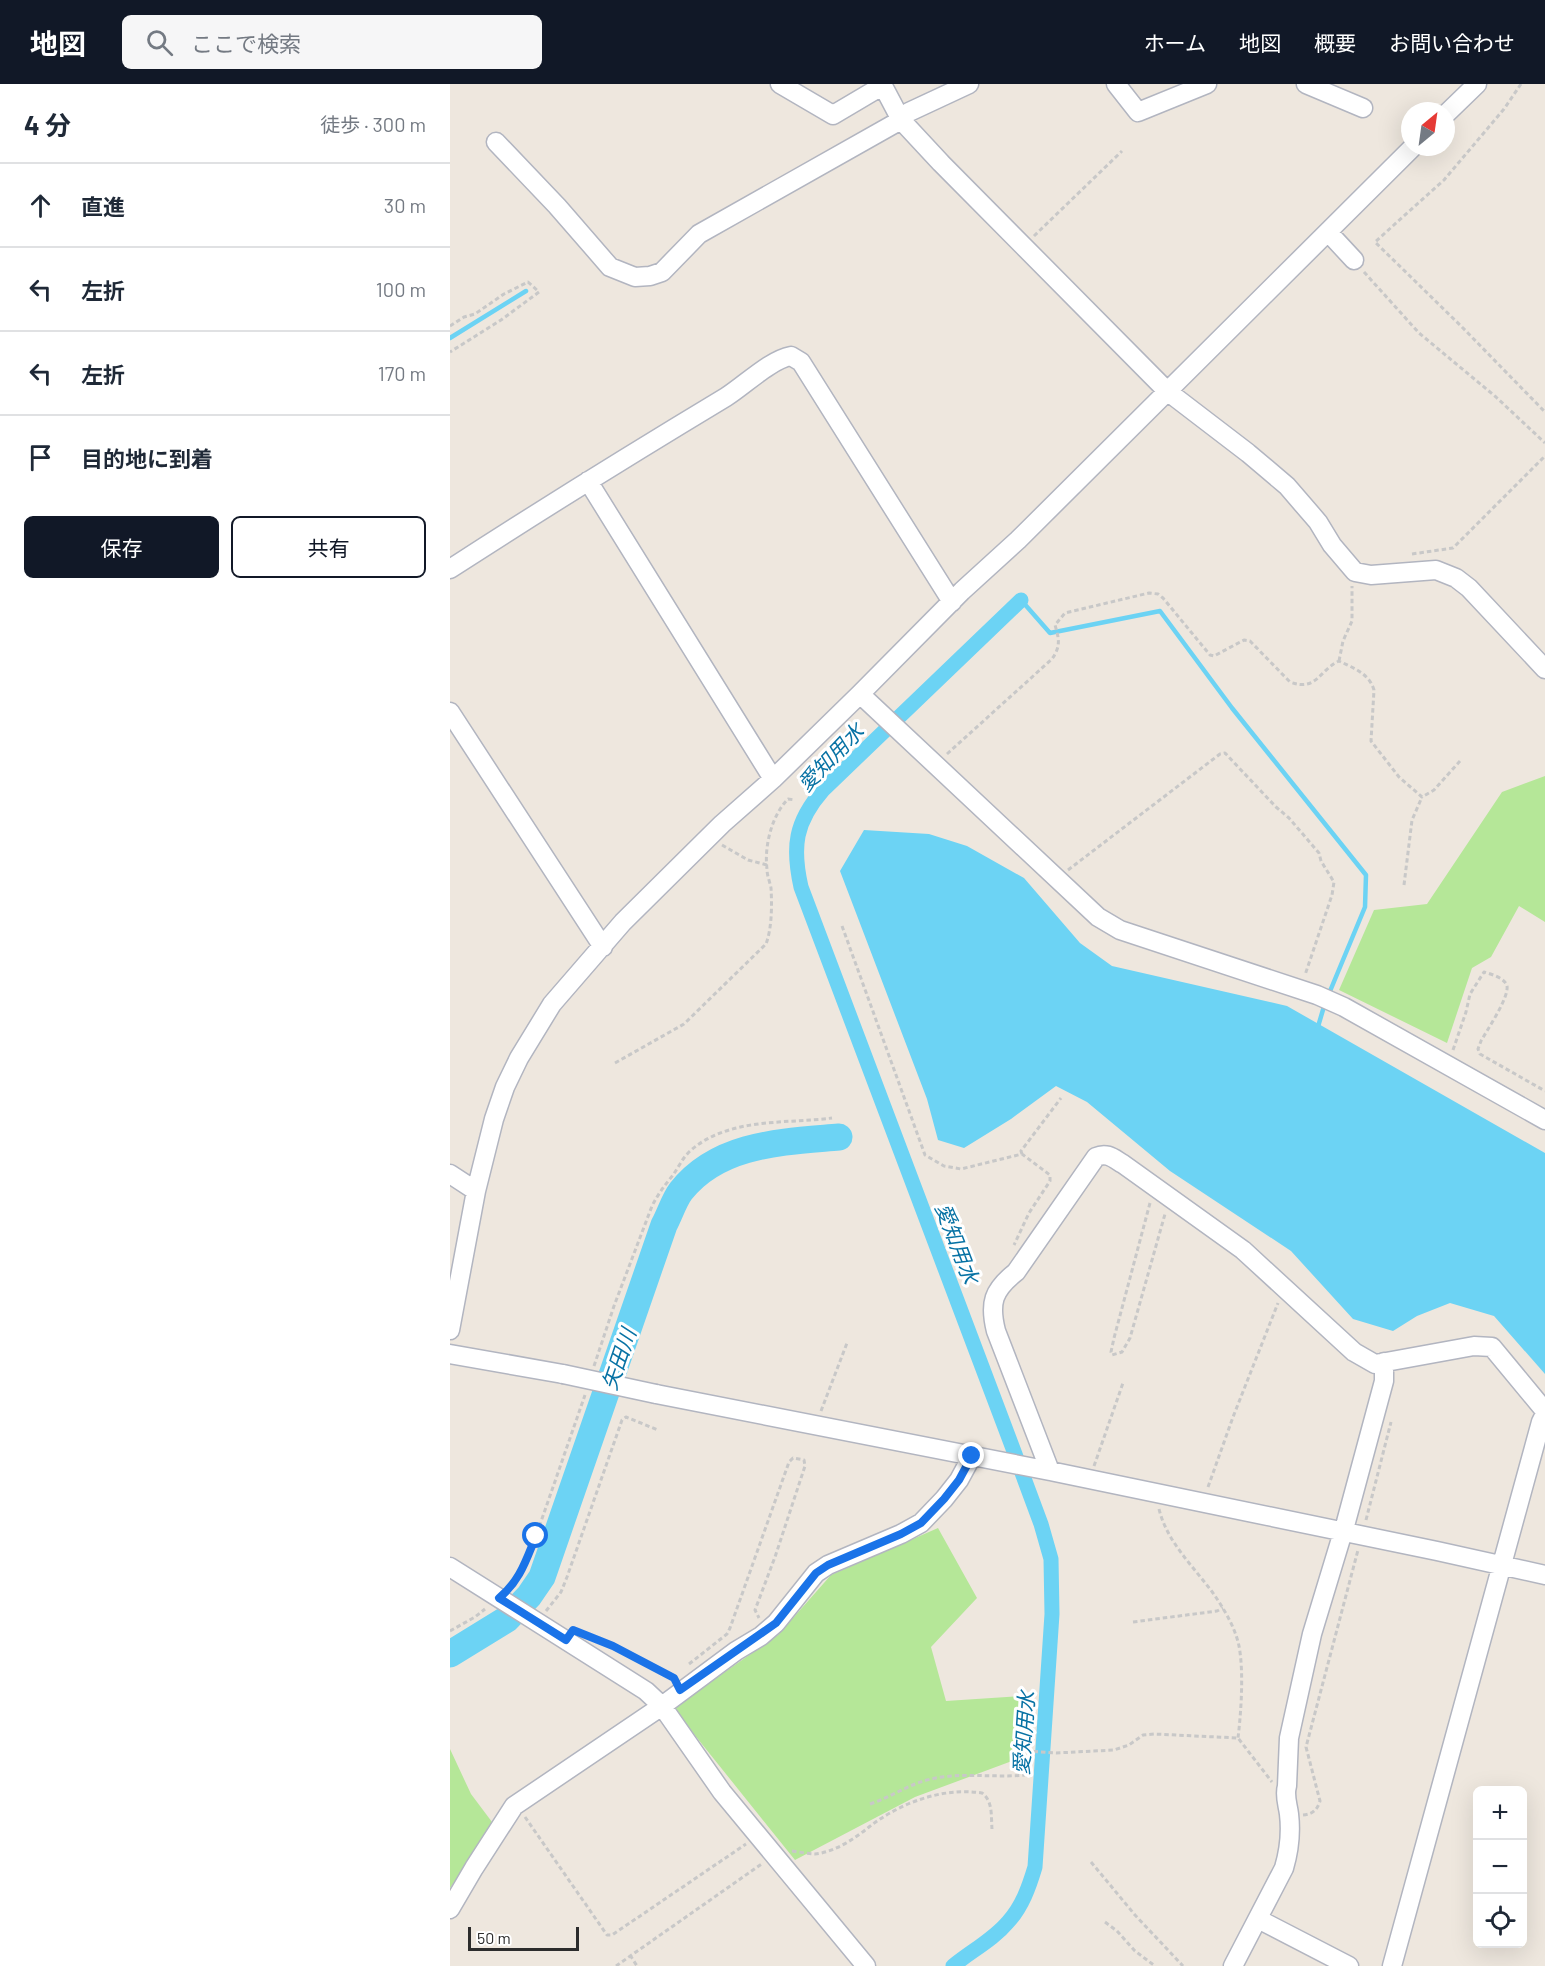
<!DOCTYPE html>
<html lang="ja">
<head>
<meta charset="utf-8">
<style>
	:root { --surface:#fff; --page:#f6f6f7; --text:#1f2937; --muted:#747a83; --line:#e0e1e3; --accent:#111827 }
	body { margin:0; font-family:Barlow,"Noto Sans JP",sans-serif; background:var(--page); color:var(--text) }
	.controls { position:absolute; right:18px; bottom:18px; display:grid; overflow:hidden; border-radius:9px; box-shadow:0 6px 24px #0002 }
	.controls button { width:54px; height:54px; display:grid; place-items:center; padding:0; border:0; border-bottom:2px solid var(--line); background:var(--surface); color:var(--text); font:30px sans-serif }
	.compass { position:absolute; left:951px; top:18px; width:54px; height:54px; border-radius:50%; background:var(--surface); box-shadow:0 6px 24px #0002; rotate:29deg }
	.scale { position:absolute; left:18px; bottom:15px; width:111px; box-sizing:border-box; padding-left:6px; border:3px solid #2c2c2c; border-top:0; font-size:16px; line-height:21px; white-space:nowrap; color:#2c2c2c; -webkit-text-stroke:4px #fff; paint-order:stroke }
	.stop { position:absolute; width:18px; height:18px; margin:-14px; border:4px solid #1a73e8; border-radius:50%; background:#fff }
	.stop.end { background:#1a73e8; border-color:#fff; box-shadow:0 2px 6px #0008 }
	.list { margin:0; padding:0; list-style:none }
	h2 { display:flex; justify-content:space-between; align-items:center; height:78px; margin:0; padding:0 24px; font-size:26px }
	h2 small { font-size:20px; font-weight:400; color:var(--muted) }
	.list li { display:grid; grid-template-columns:39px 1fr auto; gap:18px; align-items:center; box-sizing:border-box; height:84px; padding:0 24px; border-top:2px solid var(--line) }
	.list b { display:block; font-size:22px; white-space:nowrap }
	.list em { font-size:20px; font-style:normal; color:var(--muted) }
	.actions { display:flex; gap:12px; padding:18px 24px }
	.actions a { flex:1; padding:14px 0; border:2px solid var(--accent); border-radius:9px; text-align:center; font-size:21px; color:var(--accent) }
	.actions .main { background:var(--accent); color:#fff }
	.icon { flex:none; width:33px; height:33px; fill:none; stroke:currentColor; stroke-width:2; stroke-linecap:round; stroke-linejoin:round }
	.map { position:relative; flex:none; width:1095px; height:1882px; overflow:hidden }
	header { display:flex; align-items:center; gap:36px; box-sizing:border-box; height:84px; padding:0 30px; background:var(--accent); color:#fff }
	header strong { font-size:28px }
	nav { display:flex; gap:33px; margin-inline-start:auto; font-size:21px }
	.search { width:420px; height:54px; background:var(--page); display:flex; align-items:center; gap:15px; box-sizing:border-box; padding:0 21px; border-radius:9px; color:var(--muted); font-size:22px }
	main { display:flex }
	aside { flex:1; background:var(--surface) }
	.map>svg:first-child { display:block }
	.green { fill:#b5e798 }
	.water { fill:#6cd3f4 }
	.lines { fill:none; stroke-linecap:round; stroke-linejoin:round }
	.stream { stroke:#6cd3f4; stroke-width:4.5 }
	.canal { stroke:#6cd3f4; stroke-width:15 }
	.river { stroke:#6cd3f4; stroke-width:27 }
	.minor-casing { stroke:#b2b5c0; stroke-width:21 }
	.path { stroke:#c8c8c8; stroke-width:3; stroke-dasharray:4.5 3; stroke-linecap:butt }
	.minor { stroke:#fff; stroke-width:18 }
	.minor-bridge-casing { stroke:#b2b5c0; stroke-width:21; stroke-linecap:butt }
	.minor-bridge { stroke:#fff; stroke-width:18 }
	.route { stroke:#1a73e8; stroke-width:8 }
	.labels { text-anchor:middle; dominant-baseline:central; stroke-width:6; stroke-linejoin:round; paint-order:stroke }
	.water-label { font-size:21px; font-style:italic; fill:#0772a4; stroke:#fff }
</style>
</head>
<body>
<header>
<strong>地図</strong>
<div class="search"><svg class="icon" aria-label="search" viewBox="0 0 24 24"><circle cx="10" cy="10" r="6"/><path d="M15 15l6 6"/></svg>ここで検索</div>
<nav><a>ホーム</a><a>地図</a><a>概要</a><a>お問い合わせ</a></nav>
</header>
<main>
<aside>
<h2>4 分<small>徒歩 · 300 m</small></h2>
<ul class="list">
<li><svg class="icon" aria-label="ahead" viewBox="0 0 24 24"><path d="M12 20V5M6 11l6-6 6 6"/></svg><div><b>直進</b></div><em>30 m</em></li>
<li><svg class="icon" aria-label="left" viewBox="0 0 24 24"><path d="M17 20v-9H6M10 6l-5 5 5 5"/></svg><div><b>左折</b></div><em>100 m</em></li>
<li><svg class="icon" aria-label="left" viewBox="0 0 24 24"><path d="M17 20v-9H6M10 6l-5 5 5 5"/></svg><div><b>左折</b></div><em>170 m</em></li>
<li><svg class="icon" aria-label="arrive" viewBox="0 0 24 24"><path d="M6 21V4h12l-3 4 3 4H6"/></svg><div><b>目的地に到着</b></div></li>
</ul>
<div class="actions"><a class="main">保存</a><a>共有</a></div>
</aside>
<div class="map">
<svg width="1095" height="1882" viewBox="0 0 1095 1882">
	<rect width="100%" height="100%" fill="#eee7de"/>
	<path class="green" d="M1095 692V838L1069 822 1041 873 1022 884 997 959 889 906 924 826 977 820 1052 708Z
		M488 1444 527 1514 481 1563 496 1617 573 1612 562 1677 465 1713 345 1776 223 1624 328 1551 381 1491Z
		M0 1665 21 1710 42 1738 23 1772 0 1804Z"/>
	<path class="water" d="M414 746 479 750 517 762 574 794 630 859 662 882 837 922 1095 1069V1290L1044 1232 1000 1219 967 1232 943 1247 903 1235 841 1167 720 1087 637 1018 606 1002 561 1035 514 1064 488 1056 477 1015 390 787Z"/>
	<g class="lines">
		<path class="stream" d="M0 254 76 207
			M571 516 600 549 710 527 782 624 916 791 915 823 878 912
			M867 946 875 919"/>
		<path class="canal" d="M503 1882C521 1867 543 1856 558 1838 572 1823 579 1803 585 1783L602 1530 601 1475 591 1440 565 1370 351 803C342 763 345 738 373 706L571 516"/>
		<path class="river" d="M0 1570 57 1535 79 1512 92 1493 214 1141C220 1130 224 1116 231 1107 269 1059 333 1058 389 1053"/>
		<g class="minor-casing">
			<path id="minor" d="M330 0 383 31 432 2
				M432 0 451 36 491 79 717 307 798 369 837 402 868 438 882 461 905 488 921 491 986 486 1006 494 1019 504 1095 585
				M666 0 688 28 757 0
				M856 0 913 24
				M996 30 1027 0
				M46 58 107 122 160 183 185 193 200 192 212 188 249 150 451 36 459 28 519 0
				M878 148 904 176
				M138 397 323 695
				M0 485C91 426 183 369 276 313 295 301 320 276 341 272L351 278 502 518
				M410 610 648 833 670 846 867 911 894 923 1095 1036
				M0 628 153 863
				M0 1090 26 1107
				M0 1246 26 1107 44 1035 55 1003 69 974 102 920 173 838 272 740 323 695 410 610 512 507 568 456 963 63
				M0 1270 113 1290
				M206 1310 600 1387 987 1467 1095 1491
				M600 1387 546 1247C539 1219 543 1206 566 1188L646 1073C657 1068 663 1074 673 1080L793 1166 904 1268 925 1280 1024 1262 1042 1263 1095 1327
				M0 1483 196 1607 212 1622 272 1708 416 1882
				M0 1825 24 1784 64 1722 212 1622 286 1567 311 1552 326 1539 366 1489 378 1481 451 1450 471 1439 494 1415 509 1396 522 1372
				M808 1835 899 1882
				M783 1882 834 1784C839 1767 841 1747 839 1730 838 1721 834 1712 837 1702L839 1654 862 1550 896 1438 934 1297V1278
				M942 1882 1091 1338 1095 1330"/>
		</g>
		<path class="path" d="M1071 0 1054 25 994 96 925 158 1011 242 1095 328
			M584 152 672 67
			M914 188 969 249 1046 313 1095 359
			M0 242 14 233 25 230 54 210 78 198 89 208 51 236 0 268
			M962 470 1003 464 1095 372
			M889 577 893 557 902 537V502
			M497 670 602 575C611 562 609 555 605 541L615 529 699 509 708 510 713 514 760 571 764 572 794 556 800 557 840 598C867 608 869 586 889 577 903 584 919 589 924 606L921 657 949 693 972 713 984 706 1010 677
			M272 761 298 776 317 781
			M618 786 770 670 775 669 826 723 839 734 869 769 871 777 884 798 882 811 855 891
			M954 801 962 736 972 713
			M392 842 475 1071 494 1082 511 1085 572 1070 600 1091V1097L579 1129 564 1161
			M1003 966 1016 928 1020 910 1034 888C1041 890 1055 894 1057 902 1059 914 1037 946 1031 957L1028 965 1030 970 1095 1007
			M165 979 234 940 316 860C322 844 322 821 321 804 320 798 317 792 317 785 314 762 322 731 338 715L345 716
			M572 1070 571 1067 611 1014
			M700 1119 664 1254 661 1268 662 1271 672 1268 680 1254 715 1130
			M144 1282 164 1222 202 1122C208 1110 215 1101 223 1091 228 1084 232 1075 239 1068 277 1033 335 1040 382 1034
			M371 1327 397 1259
			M644 1382 673 1299
			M758 1403 783 1333 828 1219
			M709 1425C717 1458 743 1482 763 1509 774 1525 785 1543 789 1562 794 1588 791 1629 788 1654
			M916 1436 941 1338
			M62 1504 74 1482 86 1452 135 1311
			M96 1527 111 1508 117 1493 172 1336 176 1333 208 1346
			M683 1538 767 1527 773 1524
			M0 1547 25 1533 35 1525
			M144 1553 224 1593
			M239 1580 277 1550 280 1544 339 1378 343 1374 354 1376 355 1382 325 1473 305 1526 309 1534
			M576 1667 606 1669 664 1666 679 1661 693 1651 704 1650 788 1654 822 1698
			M420 1720C441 1713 459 1700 481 1695 511 1688 544 1694 575 1691
			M853 1731C863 1730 867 1726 870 1717L856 1663 908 1466
			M75 1733 157 1851H162L296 1760
			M342 1767C350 1768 358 1770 365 1770 385 1768 404 1755 419 1743 450 1719 492 1703 532 1709 543 1717 541 1732 542 1745
			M641 1778 685 1831 733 1882
			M655 1838 667 1847 685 1867 705 1882
			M180 1871 187 1882
			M166 1882 313 1779"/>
		<use href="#minor" class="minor"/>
		<g class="minor-bridge-casing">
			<path id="minor-bridge" d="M113 1290 206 1310"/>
		</g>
		<use href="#minor-bridge" class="minor-bridge"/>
	</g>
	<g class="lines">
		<path class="route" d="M86 1452C76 1476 70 1497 49 1514L116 1556 123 1546 163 1562 224 1594 230 1606 326 1539 366 1489 378 1481 451 1450 471 1439 494 1415 509 1396 522 1372"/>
	</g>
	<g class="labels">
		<g class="water-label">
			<text transform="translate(380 673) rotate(-46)">愛知用水</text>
			<text transform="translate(508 1159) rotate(69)">愛知用水</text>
			<text transform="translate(168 1275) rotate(-71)">矢田川</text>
			<text transform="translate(573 1649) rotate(-86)">愛知用水</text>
		</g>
	</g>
</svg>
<div class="controls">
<button>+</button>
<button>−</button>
<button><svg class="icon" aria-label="locate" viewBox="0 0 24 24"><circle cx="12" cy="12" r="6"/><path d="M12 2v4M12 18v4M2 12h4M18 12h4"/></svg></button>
</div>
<svg class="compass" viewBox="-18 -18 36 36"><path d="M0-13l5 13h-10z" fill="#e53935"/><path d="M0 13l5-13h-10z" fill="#747a83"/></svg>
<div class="scale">50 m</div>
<div class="stop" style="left:86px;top:1452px"></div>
<div class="stop end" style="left:522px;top:1372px"></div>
</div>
</main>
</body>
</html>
